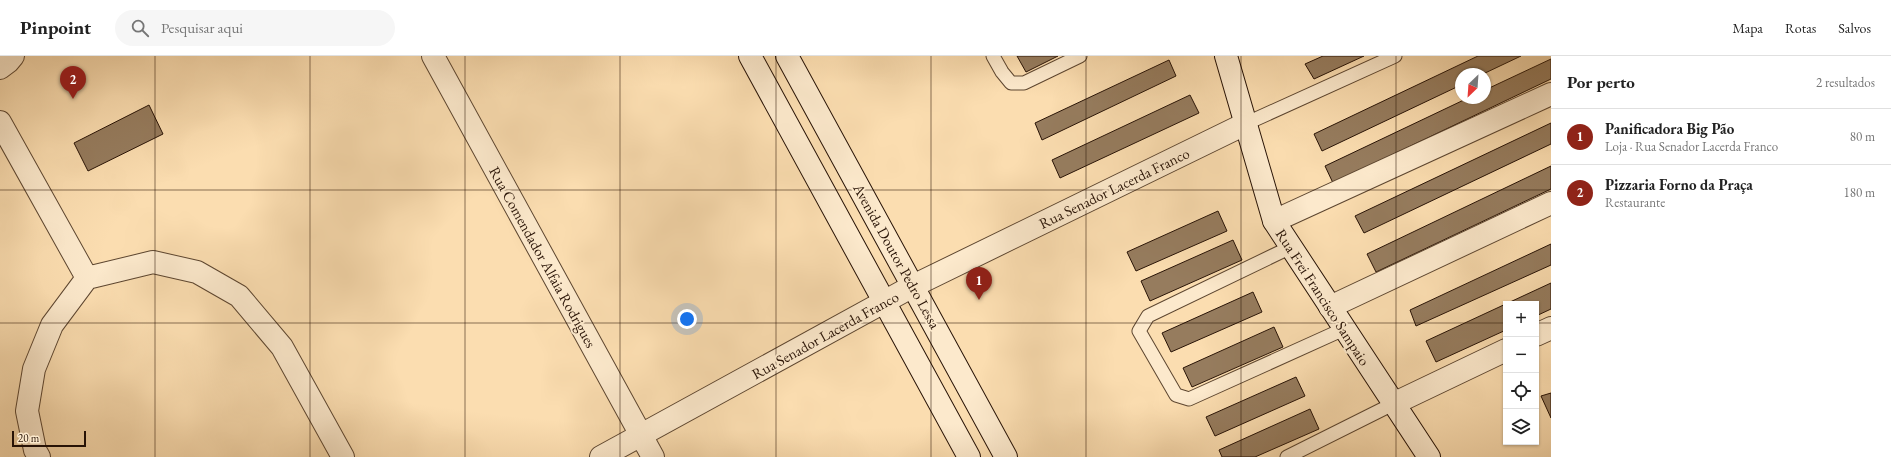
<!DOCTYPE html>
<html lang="pt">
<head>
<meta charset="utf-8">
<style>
	:root { --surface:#fff; --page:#f6f6f6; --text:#222; --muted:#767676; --line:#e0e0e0; --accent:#8f2418 }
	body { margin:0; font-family:"EB Garamond",serif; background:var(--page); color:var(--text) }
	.controls { position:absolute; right:12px; bottom:12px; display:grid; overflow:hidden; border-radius:0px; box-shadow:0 1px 3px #0004 }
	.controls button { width:36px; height:36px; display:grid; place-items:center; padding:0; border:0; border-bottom:1px solid var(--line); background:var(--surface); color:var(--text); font:20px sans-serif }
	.compass { position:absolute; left:1455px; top:12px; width:36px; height:36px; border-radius:50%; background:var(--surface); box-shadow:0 1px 3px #0004; rotate:205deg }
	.scale { position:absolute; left:12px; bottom:10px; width:74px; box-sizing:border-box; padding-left:4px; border:2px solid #281306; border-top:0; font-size:11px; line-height:14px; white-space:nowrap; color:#281306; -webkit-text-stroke:3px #fce9cc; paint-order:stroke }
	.you { position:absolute; left:687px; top:263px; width:14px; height:14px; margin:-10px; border:3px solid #fff; border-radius:50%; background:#1a73e8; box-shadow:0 0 0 6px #1a73e833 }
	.badge { display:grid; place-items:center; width:26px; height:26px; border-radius:50%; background:var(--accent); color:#fff; font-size:13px; font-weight:700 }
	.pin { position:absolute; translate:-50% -33px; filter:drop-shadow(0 1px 2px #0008) }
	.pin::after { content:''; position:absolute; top:21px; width:14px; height:12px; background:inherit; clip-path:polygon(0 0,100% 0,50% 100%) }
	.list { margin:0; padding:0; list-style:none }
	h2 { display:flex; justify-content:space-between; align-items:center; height:52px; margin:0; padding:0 16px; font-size:17px }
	h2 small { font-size:13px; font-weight:400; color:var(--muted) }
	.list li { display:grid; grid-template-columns:26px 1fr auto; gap:12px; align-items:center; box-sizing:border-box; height:56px; padding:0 16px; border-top:1px solid var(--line) }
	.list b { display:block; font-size:15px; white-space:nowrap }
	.list p { margin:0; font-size:13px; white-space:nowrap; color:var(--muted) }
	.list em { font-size:13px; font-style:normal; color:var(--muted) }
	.icon { flex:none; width:22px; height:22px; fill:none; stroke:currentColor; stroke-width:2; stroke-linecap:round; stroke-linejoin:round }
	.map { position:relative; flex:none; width:1551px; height:401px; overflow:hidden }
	header { display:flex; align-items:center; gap:24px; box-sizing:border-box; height:56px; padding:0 20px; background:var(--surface); border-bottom:1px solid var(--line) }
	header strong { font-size:19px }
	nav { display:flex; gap:22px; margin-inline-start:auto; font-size:14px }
	.search { width:280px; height:36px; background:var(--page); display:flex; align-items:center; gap:10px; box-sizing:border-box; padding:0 14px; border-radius:22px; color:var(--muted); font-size:15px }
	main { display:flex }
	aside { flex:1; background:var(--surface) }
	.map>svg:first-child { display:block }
	.building { fill:#967c5e; stroke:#281306 }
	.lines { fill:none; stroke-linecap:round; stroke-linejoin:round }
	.lane-casing { stroke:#5d4630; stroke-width:15 }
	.street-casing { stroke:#5d4630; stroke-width:24 }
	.secondary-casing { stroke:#281306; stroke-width:24 }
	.lane { stroke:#fce9cc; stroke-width:13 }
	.street { stroke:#fce9cc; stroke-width:22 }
	.secondary { stroke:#fce9cc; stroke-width:22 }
	.grid { fill:none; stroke:#281306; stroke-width:1; stroke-opacity:0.55 }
	.labels { text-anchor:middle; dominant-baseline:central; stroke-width:4; stroke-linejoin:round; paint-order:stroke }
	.street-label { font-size:15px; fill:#281306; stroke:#fce9cc }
</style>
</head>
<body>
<header>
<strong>Pinpoint</strong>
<div class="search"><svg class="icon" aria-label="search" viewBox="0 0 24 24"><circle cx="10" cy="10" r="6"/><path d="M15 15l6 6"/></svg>Pesquisar aqui</div>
<nav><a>Mapa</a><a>Rotas</a><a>Salvos</a></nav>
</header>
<main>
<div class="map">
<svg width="1551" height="401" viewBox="0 0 1551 401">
	<rect width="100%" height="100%" fill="#fbddb0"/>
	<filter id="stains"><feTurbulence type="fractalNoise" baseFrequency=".005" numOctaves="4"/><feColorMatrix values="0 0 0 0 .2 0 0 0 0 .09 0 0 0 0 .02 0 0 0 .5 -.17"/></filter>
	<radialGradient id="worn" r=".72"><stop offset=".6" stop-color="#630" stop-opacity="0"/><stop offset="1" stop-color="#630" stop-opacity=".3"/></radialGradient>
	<path class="building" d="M1017 0H1058L1026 16Z
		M1323 0H1364L1314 23 1305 8Z
		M1478 0H1521L1483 18H1461V29L1322 95 1314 78Z
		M1551 3V23L1333 127 1325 110 1468 42H1485V34Z
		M1169 4 1176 20 1042 84 1035 67Z
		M1190 39 1199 57 1060 122 1052 104Z
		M149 49 163 78 88 115 74 87Z
		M1551 67V88L1364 177 1355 160Z
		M1551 110V133L1376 216 1367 198Z
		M1218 155 1227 175 1136 215 1127 196Z
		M1233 184 1242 204 1150 245 1141 225Z
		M1551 188V209L1416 270 1410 254Z
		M1551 227V253L1536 260V248H1506V274L1436 306 1426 285Z
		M1253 236 1262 256 1171 296 1162 277Z
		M1274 271 1283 291 1192 331 1183 312Z
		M1296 321 1305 340 1215 380 1206 361Z
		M1551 337V362L1541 340Z
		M1310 353 1319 373 1255 401H1222L1219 394Z"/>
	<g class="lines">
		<g class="lane-casing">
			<path id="lane" d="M993 0 1002 16 1011 27H1024L1080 0
				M1245 68 1395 0
				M1291 191 1148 260 1139 275 1176 339 1189 343 1344 273
				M1287 401 1393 348"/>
		</g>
		<g class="street-casing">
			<path id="street" d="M433 0 653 401
				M0 12 8 6 13 0
				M0 66 87 222 153 206 197 216 239 240 282 291 343 401
				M1274 165 1551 38
				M1330 251 1551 147
				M1536 279 1551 272
				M1393 348 1506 294
				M39 401 35 394 27 355 34 313 52 269 87 222
				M601 401 913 230 1245 68"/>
		</g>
		<g class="secondary-casing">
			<path id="secondary" d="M750 0 969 401
				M787 0 1006 401
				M1226 0 1274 165 1429 401"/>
		</g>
		<use href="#lane" class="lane"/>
		<use href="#street" class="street"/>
		<use href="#secondary" class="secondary"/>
	</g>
	<path class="grid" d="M155 0V401M310 0V401M465 0V401M620 0V401M776 0V401M931 0V401M1086 0V401M1241 0V401M1396 0V401M0 134H1551M0 267H1506M1536 267H1551"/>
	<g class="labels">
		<g class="street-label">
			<text transform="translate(1114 132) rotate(-26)">Rua Senador Lacerda Franco</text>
			<text transform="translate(897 200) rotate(61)">Avenida Doutor Pedro Lessa</text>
			<text transform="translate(543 201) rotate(61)">Rua Comendador Alfaia Rodrigues</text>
			<text transform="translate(1323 241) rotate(57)">Rua Frei Francisco Sampaio</text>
			<text transform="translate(825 279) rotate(-29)">Rua Senador Lacerda Franco</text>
		</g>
	</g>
	<rect width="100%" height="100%" filter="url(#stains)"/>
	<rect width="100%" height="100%" fill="url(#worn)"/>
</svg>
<div class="controls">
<button>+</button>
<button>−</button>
<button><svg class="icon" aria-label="locate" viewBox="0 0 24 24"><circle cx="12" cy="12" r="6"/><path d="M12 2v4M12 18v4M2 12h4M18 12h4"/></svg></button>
<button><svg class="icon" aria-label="layers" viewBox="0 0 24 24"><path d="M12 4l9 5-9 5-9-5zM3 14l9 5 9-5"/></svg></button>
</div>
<svg class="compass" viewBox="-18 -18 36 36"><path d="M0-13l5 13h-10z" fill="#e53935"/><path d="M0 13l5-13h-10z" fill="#767676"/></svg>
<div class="scale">20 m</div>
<div class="you"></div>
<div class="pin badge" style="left:979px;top:244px">1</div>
<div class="pin badge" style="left:73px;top:43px">2</div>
</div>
<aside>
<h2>Por perto<small>2 resultados</small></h2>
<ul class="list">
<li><span class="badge">1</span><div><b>Panificadora Big Pão</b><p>Loja · Rua Senador Lacerda Franco</p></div><em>80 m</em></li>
<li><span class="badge">2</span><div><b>Pizzaria Forno da Praça</b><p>Restaurante</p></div><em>180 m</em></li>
</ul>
</aside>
</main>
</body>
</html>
